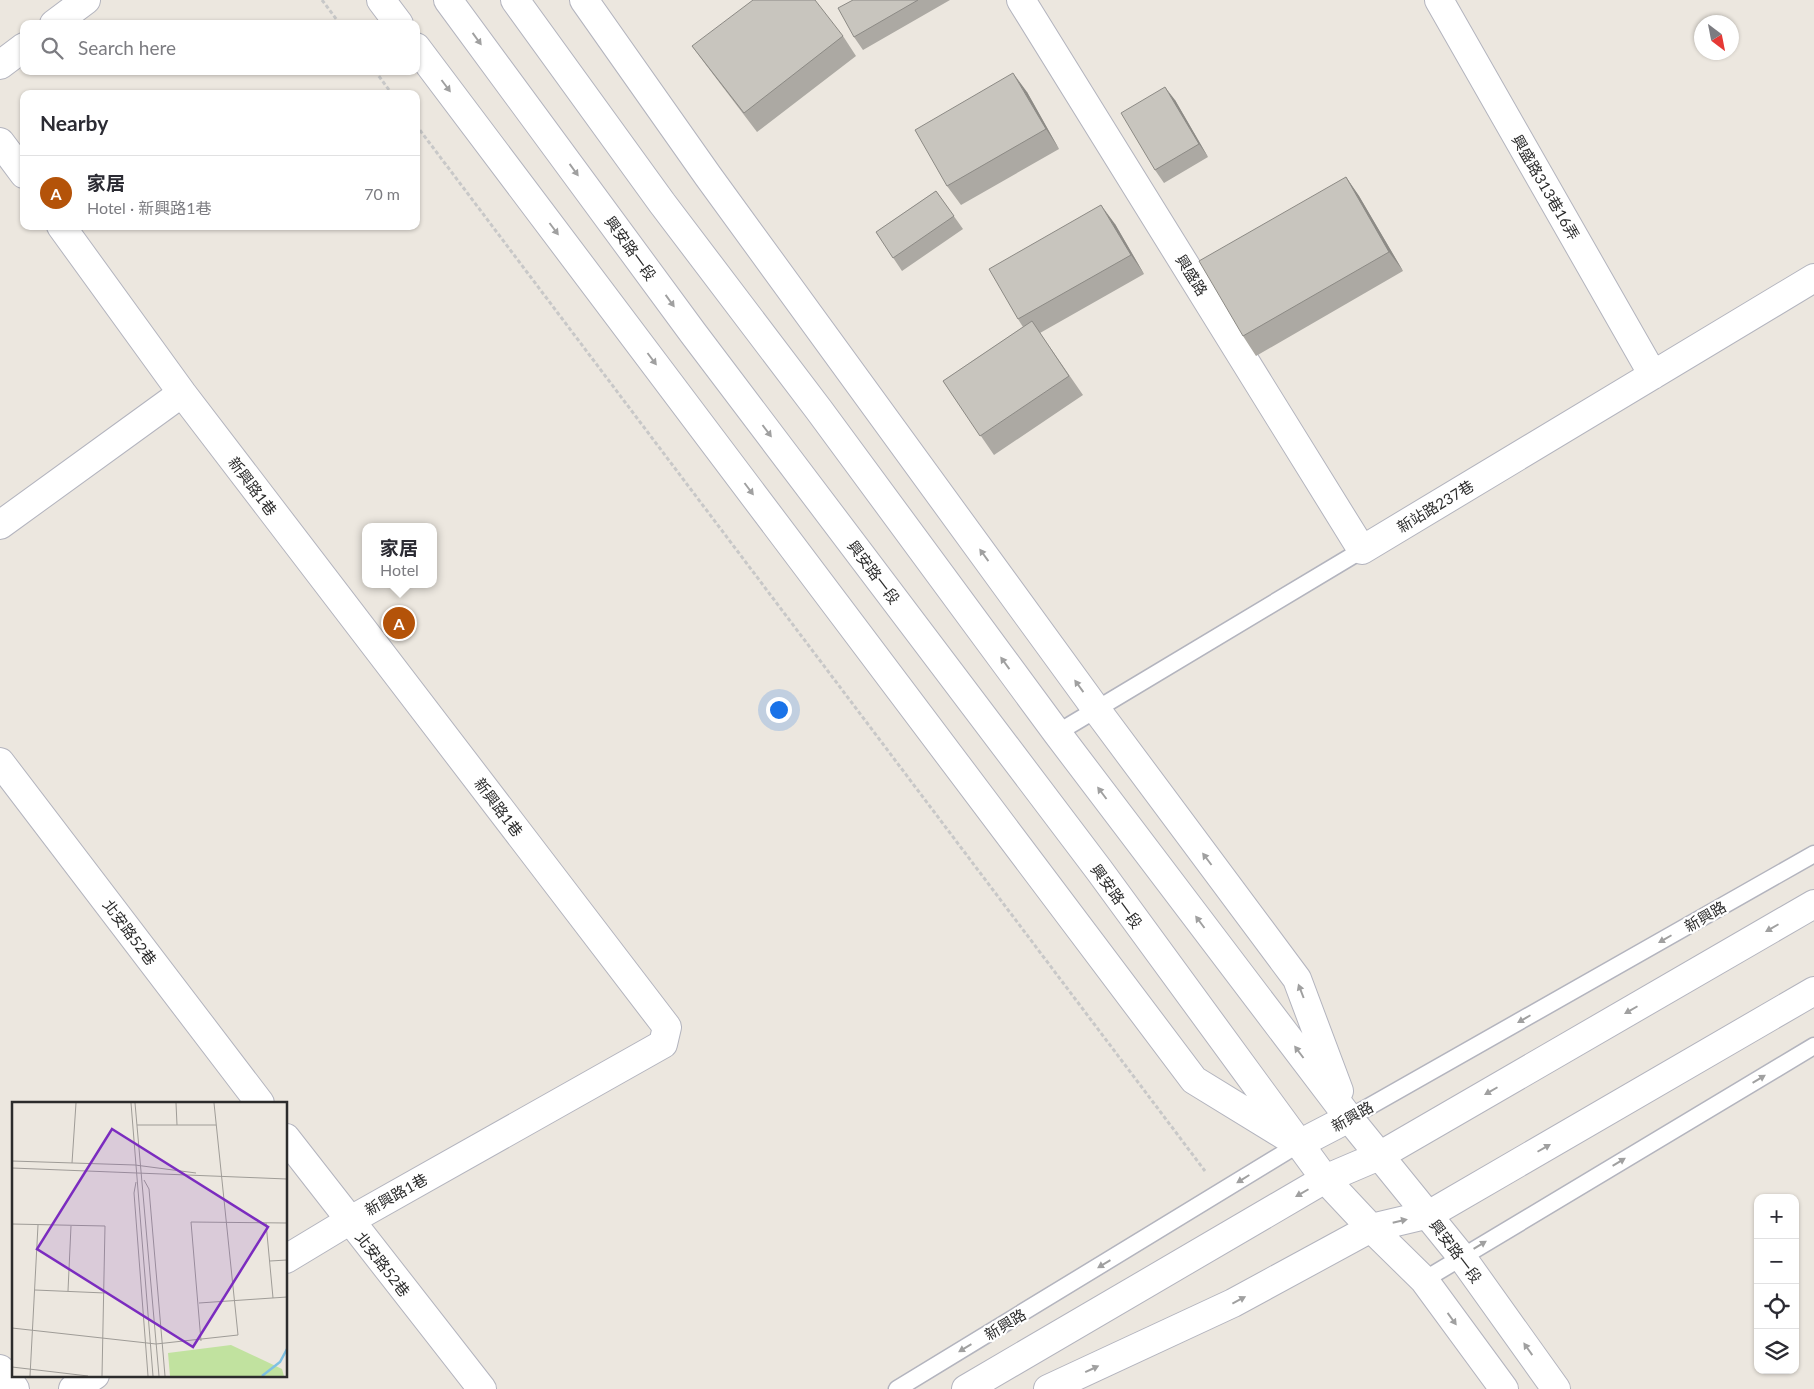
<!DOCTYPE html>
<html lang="en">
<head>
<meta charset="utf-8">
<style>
	:root { --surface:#fff; --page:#f2f2f3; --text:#2b2b33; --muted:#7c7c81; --line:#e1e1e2; --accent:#b45309 }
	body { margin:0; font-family:Lato,"Noto Sans TC",sans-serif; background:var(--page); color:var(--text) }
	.controls { position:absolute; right:15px; bottom:15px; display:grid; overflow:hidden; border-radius:10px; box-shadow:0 1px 4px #0004 }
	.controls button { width:45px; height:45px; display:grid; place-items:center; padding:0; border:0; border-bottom:1px solid var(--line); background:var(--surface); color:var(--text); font:25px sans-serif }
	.compass { position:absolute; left:1694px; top:15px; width:45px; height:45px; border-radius:50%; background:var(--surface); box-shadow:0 1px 4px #0004; rotate:148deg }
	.you { position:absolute; left:778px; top:709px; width:18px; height:18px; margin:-12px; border:4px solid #fff; border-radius:50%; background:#1a73e8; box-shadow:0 0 0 8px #1a73e833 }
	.badge { display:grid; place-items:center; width:32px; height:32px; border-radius:50%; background:var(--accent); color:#fff; font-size:16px; font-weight:700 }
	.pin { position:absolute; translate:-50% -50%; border:2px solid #fff; box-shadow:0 1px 5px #0006 }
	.popup { position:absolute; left:362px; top:523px; width:75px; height:65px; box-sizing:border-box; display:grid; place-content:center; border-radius:10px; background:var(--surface); filter:drop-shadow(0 1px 4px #0005); font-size:16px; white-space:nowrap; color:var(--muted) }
	.popup b { font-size:19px; color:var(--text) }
	.popup::after { content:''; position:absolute; left:50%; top:100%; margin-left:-10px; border:10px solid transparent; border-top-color:var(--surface) }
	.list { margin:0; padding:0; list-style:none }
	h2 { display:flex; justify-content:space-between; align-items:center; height:65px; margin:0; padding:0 20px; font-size:21px }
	h2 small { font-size:16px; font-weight:400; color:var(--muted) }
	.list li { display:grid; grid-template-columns:32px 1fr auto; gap:15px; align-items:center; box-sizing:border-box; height:75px; padding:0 20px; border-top:1px solid var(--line) }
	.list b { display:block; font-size:19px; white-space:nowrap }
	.list p { margin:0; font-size:16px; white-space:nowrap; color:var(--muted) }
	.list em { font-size:16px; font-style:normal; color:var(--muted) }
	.icon { flex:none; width:28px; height:28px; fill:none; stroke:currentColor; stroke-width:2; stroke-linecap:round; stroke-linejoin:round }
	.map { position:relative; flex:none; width:1814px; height:1389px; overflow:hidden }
	.search { position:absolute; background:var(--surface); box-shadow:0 1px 4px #0004; left:20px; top:20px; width:400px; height:55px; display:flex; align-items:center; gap:12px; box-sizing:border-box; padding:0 18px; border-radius:10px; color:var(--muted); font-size:19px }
	.panel { position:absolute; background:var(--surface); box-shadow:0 1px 4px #0004; left:20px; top:90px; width:400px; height:140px; border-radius:10px }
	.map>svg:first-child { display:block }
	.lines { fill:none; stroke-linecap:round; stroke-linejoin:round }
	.service-casing { stroke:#b3b4be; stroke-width:19 }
	.minor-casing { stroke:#b3b4be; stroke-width:30 }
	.tertiary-casing { stroke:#b3b4be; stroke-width:30 }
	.path { stroke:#c8c8c8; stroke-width:3; stroke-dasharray:4 2.5; stroke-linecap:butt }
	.service { stroke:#fff; stroke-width:16 }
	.minor { stroke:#fff; stroke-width:28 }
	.tertiary { stroke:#fff; stroke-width:28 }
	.wall { fill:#aca9a3 }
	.shaded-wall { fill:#8c8a85 }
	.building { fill:#c8c5be; stroke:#8c8a85 }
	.oneway { fill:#a0a0a0 }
	.labels { text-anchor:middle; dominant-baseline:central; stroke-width:4.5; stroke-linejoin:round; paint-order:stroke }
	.street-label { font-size:15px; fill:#2c2c2c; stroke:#fff }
	.inset-river { fill:none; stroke:#7ec1e3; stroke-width:2.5 }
	.inset-road { fill:none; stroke:#9f9c97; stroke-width:1 }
	.view { fill:#7b2cbf; fill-opacity:0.15; stroke:#7b2cbf; stroke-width:2.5 }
	.inset-edge { fill:none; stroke:#2c2c2c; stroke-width:2.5 }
</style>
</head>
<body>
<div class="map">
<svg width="1814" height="1389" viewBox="0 0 1814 1389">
	<rect width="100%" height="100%" fill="#ece7df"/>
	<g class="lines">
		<g class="service-casing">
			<path id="service" d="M1057 733 1362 550
				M1349 1118 1814 854
				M1424 1280 1814 1046
				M897 1389 1299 1144"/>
		</g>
		<g class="minor-casing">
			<path id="minor" d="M1021 0 1362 550 1814 278
				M1439 0 1653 375
				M54 24 86 0
				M0 65 24 47
				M0 142 24 174
				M61 226 182 393 667 1027 663 1044 349 1221 286 1259
				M0 525 182 393
				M0 762 260 1103
				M286 1138 482 1389
				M1299 1144 1349 1118
				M0 1369 15 1389
				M73 1389 95 1375"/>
		</g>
		<g class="tertiary-casing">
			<path id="tertiary" d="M381 0 399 24
				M448 0 693 333 1099 870 1325 1179 1371 1228 1424 1280 1504 1389
				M515 0 662 203 819 410 1057 733 1349 1118 1461 1256 1556 1389
				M584 0 708 176 1096 709 1297 979 1339 1091
				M416 47 1194 1080 1287 1137
				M966 1389 1325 1179 1379 1156 1814 904
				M1048 1389 1233 1303 1371 1228 1430 1214 1814 991"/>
		</g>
		<path class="path" d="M322 0 340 24
			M375 71 392 94
			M416 125 1205 1171"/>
		<use href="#service" class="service"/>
		<use href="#minor" class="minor"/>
		<use href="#tertiary" class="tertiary"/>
	</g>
	<path class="wall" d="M853 0H950L863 50 854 37Z
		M843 36 856 56 757 132 706 65 692 46Z
		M1027 92 1059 149 961 205 947 186Z
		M1175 100 1208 157 1164 183 1155 170Z
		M1346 177 1359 196 1403 271 1256 356 1243 336Z
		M936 191 963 229 902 271 876 232Z
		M1115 224 1144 274 1040 333 1083 395 994 455 943 381 1023 327 1018 319Z"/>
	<path class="shaded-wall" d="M1013 73 1027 92 1059 149 1046 129Z
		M1165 87 1175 100 1208 157 1199 144Z
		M1346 177 1359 196 1403 271 1389 252Z
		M1101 205 1115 224 1144 274 1131 255Z"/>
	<path class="building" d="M753 0H815L843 36 744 113 692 46Z
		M853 0H918L854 37 838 8Z
		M1013 73 1046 129 947 186 915 130Z
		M1165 87 1199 144 1155 170 1121 113Z
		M1346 177 1389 252 1243 336 1199 261Z
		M936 191 954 216 893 258 876 232Z
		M1101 205 1131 255 1018 319 989 269Z
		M1032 321 1069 376 980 436 943 381Z"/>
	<defs><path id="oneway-solid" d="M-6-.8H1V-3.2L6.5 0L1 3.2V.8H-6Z" transform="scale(1.25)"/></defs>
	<g class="oneway">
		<use href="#oneway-solid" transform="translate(477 39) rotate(54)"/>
		<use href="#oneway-solid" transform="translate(446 86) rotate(53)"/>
		<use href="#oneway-solid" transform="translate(574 170) rotate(54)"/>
		<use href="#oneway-solid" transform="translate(554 229) rotate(53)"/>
		<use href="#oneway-solid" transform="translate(670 301) rotate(54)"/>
		<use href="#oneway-solid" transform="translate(652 359) rotate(53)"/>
		<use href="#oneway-solid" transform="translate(767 431) rotate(53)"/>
		<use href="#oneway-solid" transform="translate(749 489) rotate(53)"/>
		<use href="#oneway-solid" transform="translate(984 555) rotate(-126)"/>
		<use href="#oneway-solid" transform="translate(1005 663) rotate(-126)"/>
		<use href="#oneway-solid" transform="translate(1079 686) rotate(-126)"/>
		<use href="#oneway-solid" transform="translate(1102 793) rotate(-127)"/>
		<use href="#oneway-solid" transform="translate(1207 859) rotate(-127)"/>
		<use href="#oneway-solid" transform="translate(1200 922) rotate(-127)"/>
		<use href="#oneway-solid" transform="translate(1772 928) rotate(150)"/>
		<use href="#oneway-solid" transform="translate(1665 939) rotate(150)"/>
		<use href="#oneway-solid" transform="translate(1301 991) rotate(-111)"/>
		<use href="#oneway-solid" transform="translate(1631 1010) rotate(150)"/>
		<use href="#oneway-solid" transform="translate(1524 1019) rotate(150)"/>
		<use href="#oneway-solid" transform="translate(1299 1052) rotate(-127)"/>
		<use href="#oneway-solid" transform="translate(1759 1079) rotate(-31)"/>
		<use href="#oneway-solid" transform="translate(1491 1091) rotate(150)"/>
		<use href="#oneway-solid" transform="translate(1544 1148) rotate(-30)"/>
		<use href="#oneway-solid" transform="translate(1619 1162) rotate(-31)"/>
		<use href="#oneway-solid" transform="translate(1243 1179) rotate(148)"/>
		<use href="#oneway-solid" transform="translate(1302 1193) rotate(150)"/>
		<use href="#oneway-solid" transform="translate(1400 1221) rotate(-13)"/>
		<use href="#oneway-solid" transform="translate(1480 1245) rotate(-31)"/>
		<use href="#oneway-solid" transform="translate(1104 1264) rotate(149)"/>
		<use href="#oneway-solid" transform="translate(1239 1300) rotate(-28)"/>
		<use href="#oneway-solid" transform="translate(1452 1319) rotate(54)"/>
		<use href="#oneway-solid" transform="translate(965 1348) rotate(149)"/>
		<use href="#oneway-solid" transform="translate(1528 1349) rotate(-125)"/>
		<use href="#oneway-solid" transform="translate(1092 1369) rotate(-25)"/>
	</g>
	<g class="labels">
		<g class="street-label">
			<text transform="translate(1546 187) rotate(60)">興盛路313巷16弄</text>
			<text transform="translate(631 248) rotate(54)">興安路一段</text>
			<text transform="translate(1192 275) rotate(58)">興盛路</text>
			<text transform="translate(253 486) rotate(53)">新興路1巷</text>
			<text transform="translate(1435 506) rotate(-31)">新站路237巷</text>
			<text transform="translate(874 572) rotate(53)">興安路一段</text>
			<text transform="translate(499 807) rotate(53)">新興路1巷</text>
			<text transform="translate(1117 896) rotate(54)">興安路一段</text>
			<text transform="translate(1705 916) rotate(-30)">新興路</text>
			<text transform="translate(130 932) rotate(53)">北安路52巷</text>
			<text transform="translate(1352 1116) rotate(-29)">新興路</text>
			<text transform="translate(396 1194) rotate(-29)">新興路1巷</text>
			<text transform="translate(1456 1251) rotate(53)">興安路一段</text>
			<text transform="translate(383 1264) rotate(52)">北安路52巷</text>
			<text transform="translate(1005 1324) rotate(-31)">新興路</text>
		</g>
	</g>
	<g transform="translate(12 1102)">
		<rect width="275" height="275" fill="#ece7df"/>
		<path d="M219 243 270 267 272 274H158L156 251Z" fill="#c1e29f"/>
		<path class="inset-river" d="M250 274 268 260 275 247"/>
		<path class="inset-road" d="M119 1 141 274M123 1 147 274M164 1 165 23M125 23H204M0 59 123 63 184 71M60 61 64 1M0 66 275 77M132 78 137 87 153 274M124 80 122 91 136 274M254 121 261 196M0 122 93 124 90 274M258 159 275 158M23 188 93 191M56 189 59 124M187 201 275 195M0 226 144 242 226 233 202 1M189 239 179 120 275 121M0 265 76 274M18 274 26 123"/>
		<path class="view" d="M100 27 256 125 181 245 25 147Z"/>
		<rect width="275" height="275" class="inset-edge"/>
	</g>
</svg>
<div class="controls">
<button>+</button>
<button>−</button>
<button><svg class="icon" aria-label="locate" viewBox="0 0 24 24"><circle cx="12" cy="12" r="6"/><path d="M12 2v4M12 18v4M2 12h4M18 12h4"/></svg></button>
<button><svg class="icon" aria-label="layers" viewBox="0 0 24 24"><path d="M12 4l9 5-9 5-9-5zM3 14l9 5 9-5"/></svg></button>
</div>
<svg class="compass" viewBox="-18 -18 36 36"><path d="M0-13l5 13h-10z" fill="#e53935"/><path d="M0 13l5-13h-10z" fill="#7c7c81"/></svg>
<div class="you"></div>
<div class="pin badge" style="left:399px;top:623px">A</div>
<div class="popup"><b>家居</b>Hotel</div>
<div class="search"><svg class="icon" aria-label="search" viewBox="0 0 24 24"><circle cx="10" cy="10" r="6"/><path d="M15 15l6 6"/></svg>Search here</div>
<section class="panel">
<h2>Nearby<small></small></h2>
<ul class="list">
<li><span class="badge">A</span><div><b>家居</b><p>Hotel · 新興路1巷</p></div><em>70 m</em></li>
</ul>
</section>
</div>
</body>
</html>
